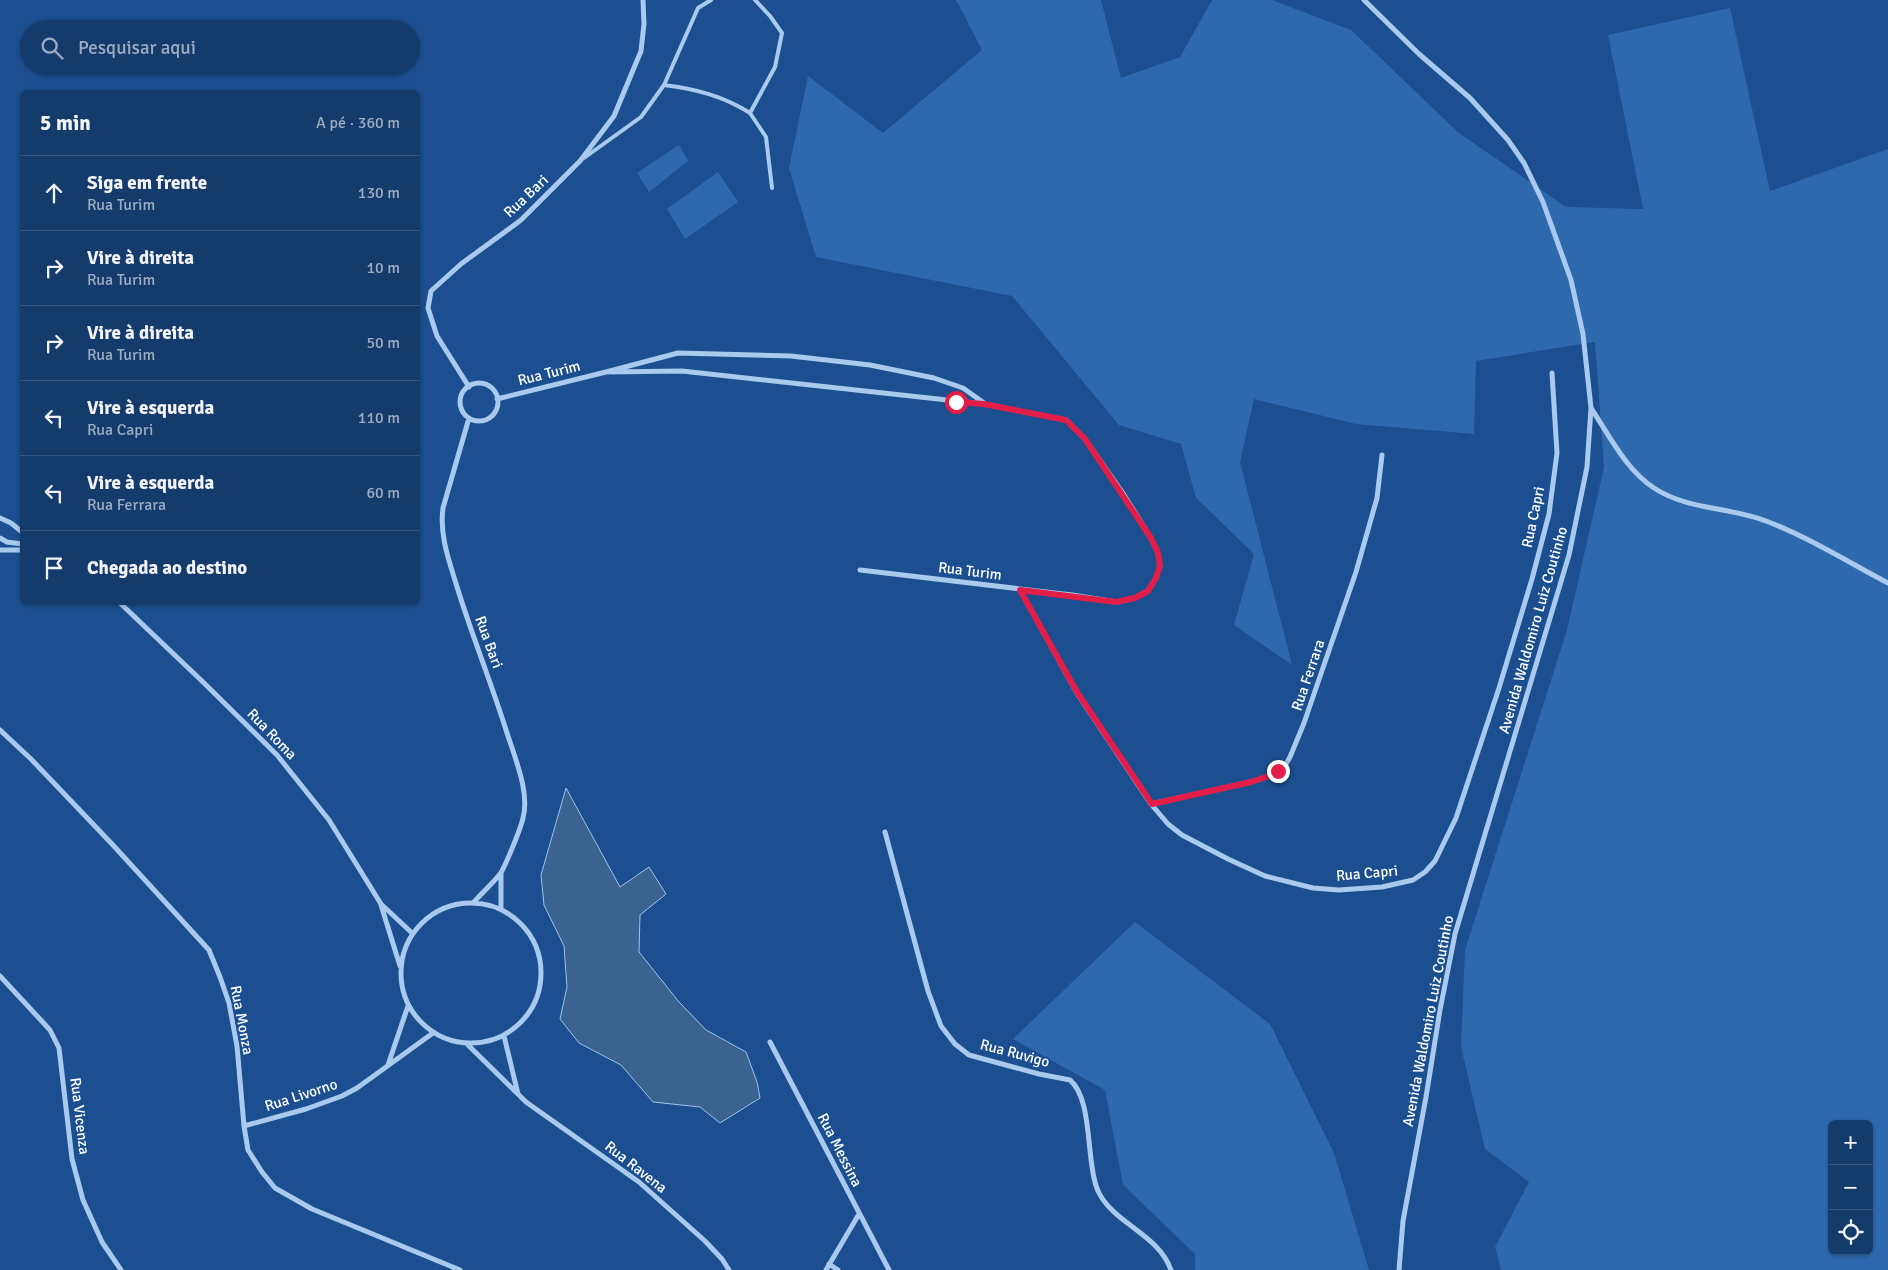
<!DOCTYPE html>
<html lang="pt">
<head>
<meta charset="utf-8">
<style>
	:root { --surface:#143b6b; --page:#214673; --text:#f1f3f6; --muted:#9dadc1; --line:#33557e }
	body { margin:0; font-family:Signika,sans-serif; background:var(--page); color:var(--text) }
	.controls { position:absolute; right:15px; bottom:15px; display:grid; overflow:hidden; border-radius:8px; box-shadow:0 1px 4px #0004 }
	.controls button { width:45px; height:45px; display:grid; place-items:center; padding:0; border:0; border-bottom:1px solid var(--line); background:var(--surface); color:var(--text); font:25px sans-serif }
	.stop { position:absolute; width:15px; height:15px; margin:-11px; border:4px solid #e11d48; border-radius:50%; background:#fff }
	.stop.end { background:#e11d48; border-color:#fff; box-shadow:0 1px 5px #0008 }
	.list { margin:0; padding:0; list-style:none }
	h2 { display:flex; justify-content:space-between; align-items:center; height:65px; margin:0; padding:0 20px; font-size:21px }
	h2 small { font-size:16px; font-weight:400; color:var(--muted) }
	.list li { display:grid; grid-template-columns:32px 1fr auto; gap:15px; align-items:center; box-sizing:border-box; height:75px; padding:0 20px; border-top:1px solid var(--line) }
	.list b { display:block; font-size:19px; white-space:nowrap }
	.list p { margin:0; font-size:16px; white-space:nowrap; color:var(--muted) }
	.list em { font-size:16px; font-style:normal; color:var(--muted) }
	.icon { flex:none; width:28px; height:28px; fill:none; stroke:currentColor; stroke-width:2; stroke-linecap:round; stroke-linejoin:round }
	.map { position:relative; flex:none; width:1888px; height:1270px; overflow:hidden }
	.search { position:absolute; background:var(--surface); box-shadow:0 1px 4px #0004; left:20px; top:20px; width:400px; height:55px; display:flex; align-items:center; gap:12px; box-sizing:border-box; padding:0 18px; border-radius:28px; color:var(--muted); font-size:19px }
	.panel { position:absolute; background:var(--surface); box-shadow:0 1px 4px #0004; left:20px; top:90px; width:400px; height:515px; border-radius:8px }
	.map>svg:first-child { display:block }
	.green { fill:#2e69ad; fill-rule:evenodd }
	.water { fill:#3c6290; stroke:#9cc4f0 }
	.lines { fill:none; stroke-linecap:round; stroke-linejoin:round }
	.lane { stroke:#a9c9ee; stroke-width:4 }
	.street { stroke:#a9c9ee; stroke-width:5 }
	.route { stroke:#e11d48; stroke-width:6 }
	.labels { text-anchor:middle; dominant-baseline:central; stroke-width:4; stroke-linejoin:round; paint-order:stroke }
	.street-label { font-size:15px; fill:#fff; stroke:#1b4f8f }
</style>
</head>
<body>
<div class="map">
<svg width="1888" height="1270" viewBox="0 0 1888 1270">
	<rect width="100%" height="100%" fill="#1b4f8f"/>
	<path class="green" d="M956 0H1101L1121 78 1180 57 1212 0H1272L1351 30 1459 133 1566 207 1643 209 1608 35 1730 8 1770 191 1888 149V1270H1501L1495 1247 1529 1182 1485 1149 1461 1047 1465 950 1567 630 1604 467 1595 342 1476 361 1474 434 1356 424 1254 399 1240 462 1292 665 1234 625 1254 554 1196 498 1181 444 1119 425 1012 296 816 257 789 168 808 76 883 133 982 50ZM1832 1124H1869V1251H1832Z
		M679 145 688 161 649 192 637 173Z
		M718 172 738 202 685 239 667 209Z
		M1135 922 1270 1024 1334 1153 1369 1270H1195V1254L1123 1185 1105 1090 1013 1039Z"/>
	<path class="water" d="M566 788 620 887 649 867 666 894 640 915 639 952 679 1002 706 1030 746 1052 757 1082 760 1098 720 1123 700 1107 653 1102 621 1065 579 1043 560 1019 567 987 564 946 544 905 541 875Z"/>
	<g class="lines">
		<path class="lane" d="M664 85C696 89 723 96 750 113L775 67 782 33 770 16 755 0
			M750 113 766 137 772 188
			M584 158 641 117 664 85 698 8 711 0"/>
		<path class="street" d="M1364 0 1419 54 1470 98 1508 140 1524 163 1543 202 1571 280 1583 334 1591 408 1587 467 1569 555 1455 934 1440 1010 1426 1097 1403 1221 1399 1270
			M606 372 682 371 984 404 1066 420 1085 439 1124 495 1151 538 1158 553 1160 566 1156 578 1148 591 1135 598 1117 602 1072 595 860 570
			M460 402a19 19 0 1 1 38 0a19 19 0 1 1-38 0Z
			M469 387 437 336 428 308 431 291 461 264 521 220 580 161 614 116 641 51 644 24 643 0
			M497 399 606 372 678 353 791 356 870 365 934 378 963 388 984 403
			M1591 408C1609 435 1626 470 1654 488 1687 510 1730 507 1766 521 1808 537 1848 562 1888 583
			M469 418 443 508C439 536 450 563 458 590 473 638 492 685 507 733 515 758 530 793 523 818 521 828 505 867 500 874 492 884 482 893 474 902
			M0 518 11 523 22 532
			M0 538 7 542 22 544
			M0 550H22
			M1020 590 1077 693 1151 804 1168 824 1182 835 1228 859 1265 876 1313 888 1339 890 1382 887 1413 880 1425 872 1435 861 1456 818 1499 688 1532 579 1549 514 1557 453 1552 373
			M119 602 204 683 277 755 329 820 381 904 412 933
			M0 730 31 759 112 844 209 950 220 977 229 1003 237 1046 244 1126 248 1150 262 1172 275 1188 312 1209 460 1270
			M1151 804 1251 782 1272 775 1286 764 1290 757 1304 723 1356 572 1377 498 1382 455
			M885 832 928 991 941 1026 955 1044 969 1055 1039 1074 1070 1080C1094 1100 1085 1165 1099 1193 1115 1224 1158 1234 1171 1270
			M501 873V908
			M401 973a70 70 0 1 1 140 0a70 70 0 1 1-140 0Z
			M381 905 400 966
			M0 976 50 1030 59 1048 72 1159 83 1200 102 1242 121 1270
			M504 1036 518 1094
			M770 1042 889 1270
			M467 1044 526 1102 639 1182 705 1241 722 1259 729 1270
			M388 1065 408 1006
			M244 1126 306 1109 342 1096 357 1088 433 1033
			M829 1264 838 1270
			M826 1270 859 1214"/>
	</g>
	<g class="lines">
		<path class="route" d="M956 402 984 404 1066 420 1085 439 1151 538 1158 553 1160 566 1156 578 1148 591 1135 598 1116 602 1020 590 1077 692 1152 804 1251 782 1272 775 1278 771"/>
	</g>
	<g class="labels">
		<g class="street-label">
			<text transform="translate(526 196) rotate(-43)">Rua Bari</text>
			<text transform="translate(549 373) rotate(-14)">Rua Turim</text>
			<text transform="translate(1533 517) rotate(-78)">Rua Capri</text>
			<text transform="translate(970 571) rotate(7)">Rua Turim</text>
			<text transform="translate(1533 630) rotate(-74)">Avenida Waldomiro Luiz Coutinho</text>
			<text transform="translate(489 642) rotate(70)">Rua Bari</text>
			<text transform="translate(1308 675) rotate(-71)">Rua Ferrara</text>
			<text transform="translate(272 734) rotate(46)">Rua Roma</text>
			<text transform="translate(1367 873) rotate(-5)">Rua Capri</text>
			<text transform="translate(242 1020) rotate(79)">Rua Monza</text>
			<text transform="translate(1428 1021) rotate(-79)">Avenida Waldomiro Luiz Coutinho</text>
			<text transform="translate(1015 1053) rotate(15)">Rua Ruvigo</text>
			<text transform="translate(301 1095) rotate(-18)">Rua Livorno</text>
			<text transform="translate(80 1116) rotate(83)">Rua Vicenza</text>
			<text transform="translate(840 1150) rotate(63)">Rua Messina</text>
			<text transform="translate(636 1167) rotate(38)">Rua Ravena</text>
		</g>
	</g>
</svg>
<div class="controls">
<button>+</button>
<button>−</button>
<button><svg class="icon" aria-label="locate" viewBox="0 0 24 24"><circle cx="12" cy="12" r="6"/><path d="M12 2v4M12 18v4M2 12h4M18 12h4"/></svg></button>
</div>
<div class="stop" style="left:956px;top:402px"></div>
<div class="stop end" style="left:1278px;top:771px"></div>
<div class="search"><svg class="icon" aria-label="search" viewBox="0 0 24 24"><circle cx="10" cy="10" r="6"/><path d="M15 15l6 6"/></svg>Pesquisar aqui</div>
<section class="panel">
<h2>5 min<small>A pé · 360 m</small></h2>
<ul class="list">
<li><svg class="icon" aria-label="ahead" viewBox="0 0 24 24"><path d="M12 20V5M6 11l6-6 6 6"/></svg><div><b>Siga em frente</b><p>Rua Turim</p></div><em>130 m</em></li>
<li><svg class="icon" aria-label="right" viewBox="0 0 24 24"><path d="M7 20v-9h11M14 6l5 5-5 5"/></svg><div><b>Vire à direita</b><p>Rua Turim</p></div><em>10 m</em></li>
<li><svg class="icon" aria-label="right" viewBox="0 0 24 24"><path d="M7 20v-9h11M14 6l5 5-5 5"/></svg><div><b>Vire à direita</b><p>Rua Turim</p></div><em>50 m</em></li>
<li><svg class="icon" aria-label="left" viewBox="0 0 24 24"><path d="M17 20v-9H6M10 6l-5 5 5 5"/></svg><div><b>Vire à esquerda</b><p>Rua Capri</p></div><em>110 m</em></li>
<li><svg class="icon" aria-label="left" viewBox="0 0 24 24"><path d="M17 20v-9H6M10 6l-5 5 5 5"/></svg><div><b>Vire à esquerda</b><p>Rua Ferrara</p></div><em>60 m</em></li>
<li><svg class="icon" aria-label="arrive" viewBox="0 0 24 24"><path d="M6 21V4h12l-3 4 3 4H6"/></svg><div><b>Chegada ao destino</b></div></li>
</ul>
</section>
</div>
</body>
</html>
